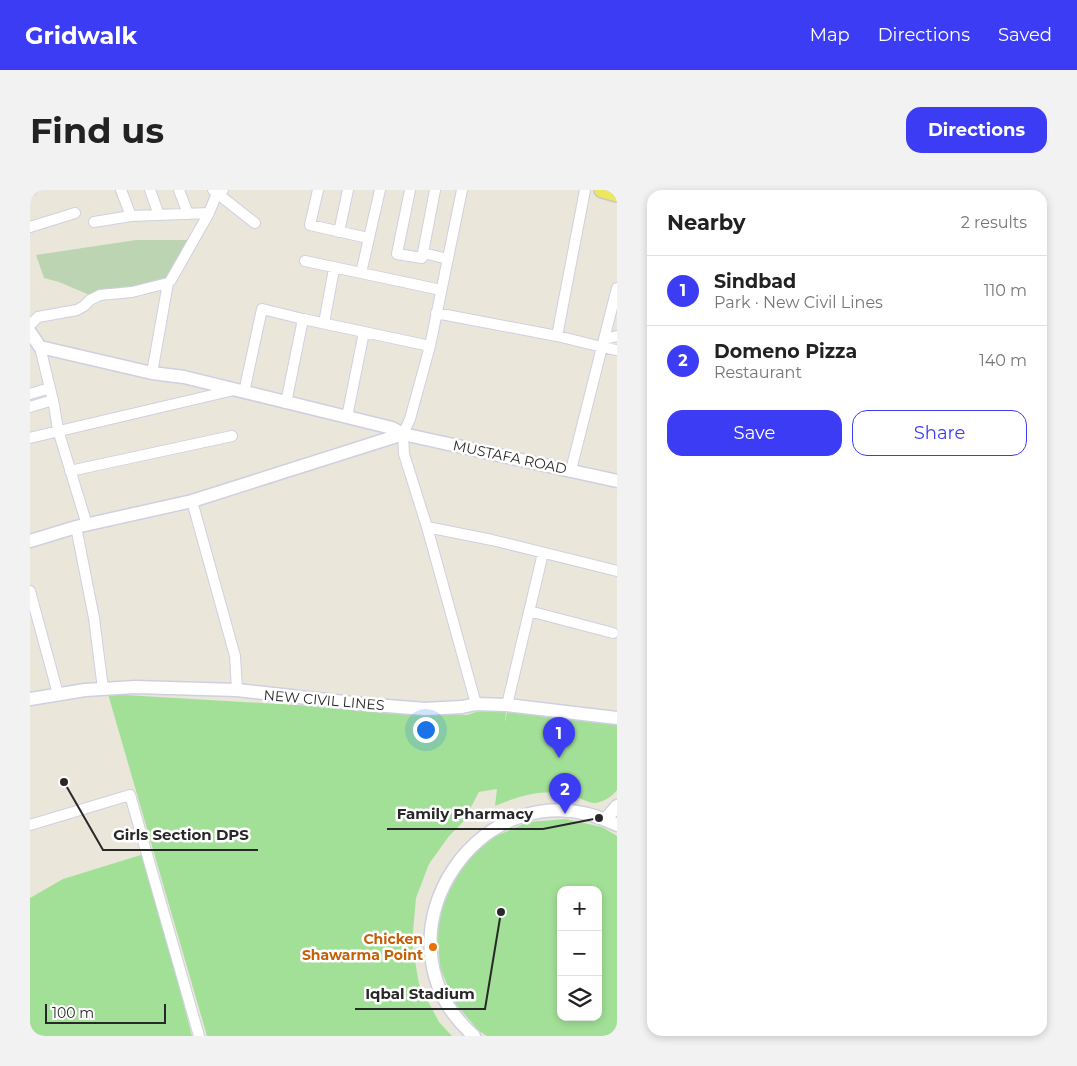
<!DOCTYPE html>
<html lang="en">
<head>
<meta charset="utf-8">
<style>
	:root { --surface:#fff; --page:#f2f2f2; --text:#222; --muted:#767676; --line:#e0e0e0; --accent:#3d3cf5 }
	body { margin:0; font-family:Montserrat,sans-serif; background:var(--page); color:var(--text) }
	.controls { position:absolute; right:15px; bottom:15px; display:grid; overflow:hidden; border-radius:10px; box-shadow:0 2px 8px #0003 }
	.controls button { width:45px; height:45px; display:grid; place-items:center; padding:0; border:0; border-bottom:1px solid var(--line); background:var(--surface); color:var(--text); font:25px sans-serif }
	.scale { position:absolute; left:15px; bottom:12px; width:121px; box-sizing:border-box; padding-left:5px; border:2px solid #282828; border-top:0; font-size:14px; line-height:18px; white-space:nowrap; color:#282828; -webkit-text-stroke:4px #fff; paint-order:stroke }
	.you { position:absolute; left:395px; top:539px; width:18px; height:18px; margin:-12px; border:4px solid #fff; border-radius:50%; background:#1a73e8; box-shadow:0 0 0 8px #1a73e833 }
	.badge { display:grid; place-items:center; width:32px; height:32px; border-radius:50%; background:var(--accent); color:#fff; font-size:16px; font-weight:700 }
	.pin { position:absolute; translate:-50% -41px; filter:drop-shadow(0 1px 2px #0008) }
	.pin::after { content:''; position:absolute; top:26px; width:18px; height:15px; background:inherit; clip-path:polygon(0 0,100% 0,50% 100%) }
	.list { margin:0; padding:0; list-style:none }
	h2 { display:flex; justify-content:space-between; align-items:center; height:65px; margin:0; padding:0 20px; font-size:21px }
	h2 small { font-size:16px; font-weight:400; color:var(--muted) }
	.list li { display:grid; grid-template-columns:32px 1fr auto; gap:15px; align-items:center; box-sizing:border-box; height:70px; padding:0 20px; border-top:1px solid var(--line) }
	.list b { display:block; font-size:19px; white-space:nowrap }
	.list p { margin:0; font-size:16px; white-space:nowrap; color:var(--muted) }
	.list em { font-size:16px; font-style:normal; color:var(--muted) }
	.actions { display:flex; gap:10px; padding:15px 20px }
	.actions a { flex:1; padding:11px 0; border:1px solid var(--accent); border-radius:15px; text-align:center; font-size:18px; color:var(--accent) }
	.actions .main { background:var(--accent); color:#fff }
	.icon { flex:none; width:28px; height:28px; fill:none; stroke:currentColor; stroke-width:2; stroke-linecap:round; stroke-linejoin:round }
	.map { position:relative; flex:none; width:587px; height:846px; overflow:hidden; border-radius:15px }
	header { display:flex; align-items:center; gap:30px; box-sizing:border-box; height:70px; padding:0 25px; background:var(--accent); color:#fff }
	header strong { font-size:24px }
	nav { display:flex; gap:28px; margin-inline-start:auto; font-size:18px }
	.intro { display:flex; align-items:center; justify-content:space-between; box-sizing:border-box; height:120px; padding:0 30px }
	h1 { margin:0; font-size:35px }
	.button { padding:12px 22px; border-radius:15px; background:var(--accent); color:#fff; font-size:18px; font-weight:700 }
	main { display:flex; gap:30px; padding:0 30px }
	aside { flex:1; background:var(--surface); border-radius:15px; box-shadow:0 2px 8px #0003 }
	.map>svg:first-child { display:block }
	.green { fill:#a2e097; fill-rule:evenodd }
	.cemetery { fill:#bcd4b2 }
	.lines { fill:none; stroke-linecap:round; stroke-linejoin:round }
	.minor-casing { stroke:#cfcfe1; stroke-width:12 }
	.tertiary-casing { stroke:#cfcfe1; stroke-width:15 }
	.primary-casing { stroke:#c7c7c7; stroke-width:18 }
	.minor { stroke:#fff; stroke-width:10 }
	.tertiary { stroke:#fff; stroke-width:12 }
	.primary { stroke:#ede75d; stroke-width:15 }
	.food-dot { fill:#e8710a; stroke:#fff; stroke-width:2 }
	.labels { text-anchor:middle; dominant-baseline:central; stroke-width:5; stroke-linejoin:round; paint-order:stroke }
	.street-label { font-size:14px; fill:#282828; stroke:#fff }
	.food-label { font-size:14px; font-weight:bold; fill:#c56008; stroke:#fff; text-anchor:end }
	.leader { fill:none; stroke:#282828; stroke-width:2 }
	.callout-dot { fill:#282828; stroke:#fff; stroke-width:2 }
	.callout-label { font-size:15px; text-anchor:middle; font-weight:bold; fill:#282828; stroke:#fff; stroke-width:5; stroke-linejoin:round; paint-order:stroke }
</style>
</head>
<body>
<header>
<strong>Gridwalk</strong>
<nav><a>Map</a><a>Directions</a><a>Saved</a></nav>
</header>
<div class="intro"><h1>Find us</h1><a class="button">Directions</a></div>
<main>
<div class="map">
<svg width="587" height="846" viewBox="0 0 587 846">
	<rect width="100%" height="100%" fill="#eae7da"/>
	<path class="green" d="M78 504 437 525 449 521 476 522 475 533 477 522 587 535V600C583 606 572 613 564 613 558 613 545 605 538 604 514 599 488 606 465 616L467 599 449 602 433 632 419 646 399 674 386 708 382 753 389 794 409 832 422 846H177Z
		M536 629 572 637 587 646V846H457L449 841 424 812 410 777 407 740 416 703 435 671 464 647 498 632ZM531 700H568V827H531Z
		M114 664 162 846H0V708L33 689Z"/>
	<path class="cemetery" d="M106 50H164L148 76 126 98 62 106 29 92 14 88 6 65Z"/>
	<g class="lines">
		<g class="minor-casing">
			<path id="minor" d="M91 0 101 26
				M120 0 129 25
				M149 0 158 24
				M183 0 225 33
				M288 0 280 35 338 48
				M380 0 367 64 392 68 405 0
				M432 0 400 156 380 229 373 244 374 264 397 337 446 514
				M0 1 2 0
				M64 32 101 26 179 23
				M0 37 45 23
				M309 42 318 0
				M393 63 418 69
				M275 71 411 100
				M331 83 350 0
				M587 98 572 157 587 160
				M406 123 527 146 555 0
				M294 133 304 79
				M0 135 8 127 47 120 54 116 60 110 70 105 102 102 138 93 141 90 179 23 185 8 193 0
				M527 146 572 157 541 280
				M574 149 587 146
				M10 157 24 215 28 240 57 335
				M122 183 138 93
				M214 202 232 119 273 129 400 156
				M0 204 20 198
				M256 213 273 129
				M0 217 23 210
				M317 227 334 142
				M0 248 204 200
				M40 281 202 246
				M162 311 205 466 207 500
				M46 337 64 428 73 499
				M397 337 462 350 587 381
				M0 401 28 504
				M499 421 583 443
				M477 515 513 363 516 364
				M0 635 100 605 169 846"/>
		</g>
		<g class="tertiary-casing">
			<path id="tertiary" d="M0 142 10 157 122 183 154 187 362 238 373 244 587 291
				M0 351 46 337 162 311 373 244
				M0 509 55 500 105 497 207 500 332 514 395 519 432 517 446 514 477 515 587 528
				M576 629 587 616
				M444 846C333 747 454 568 587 635"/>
		</g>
		<g class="primary-casing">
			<path id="primary" d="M572 0 587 4"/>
		</g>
		<use href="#minor" class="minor"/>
		<use href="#tertiary" class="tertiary"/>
		<use href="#primary" class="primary"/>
	</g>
	<circle class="food-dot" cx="403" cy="757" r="5"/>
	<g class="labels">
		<g class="street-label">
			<text transform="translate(480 267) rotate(12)">MUSTAFA ROAD</text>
			<text transform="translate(294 510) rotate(5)">NEW CIVIL LINES</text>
		</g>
		<g class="food-label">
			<text x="393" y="749">Chicken<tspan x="393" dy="16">Shawarma Point</tspan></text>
		</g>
	</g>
	<path class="leader" d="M569 628L513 639H357M34 592L73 660H228M471 722L455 819H325"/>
	<g class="callout-dot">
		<circle cx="569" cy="628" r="5"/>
		<circle cx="34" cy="592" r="5"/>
		<circle cx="471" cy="722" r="5"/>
	</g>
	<g class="callout-label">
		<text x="435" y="629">Family Pharmacy</text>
		<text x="151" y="650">Girls Section DPS</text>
		<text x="390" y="809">Iqbal Stadium</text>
	</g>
</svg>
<div class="controls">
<button>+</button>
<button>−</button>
<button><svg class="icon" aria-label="layers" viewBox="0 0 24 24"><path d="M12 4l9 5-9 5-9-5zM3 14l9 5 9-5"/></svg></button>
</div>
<div class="scale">100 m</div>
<div class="you"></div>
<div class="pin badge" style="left:529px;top:568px">1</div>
<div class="pin badge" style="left:535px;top:624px">2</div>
</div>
<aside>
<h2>Nearby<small>2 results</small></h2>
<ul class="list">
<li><span class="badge">1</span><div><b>Sindbad</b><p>Park · New Civil Lines</p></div><em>110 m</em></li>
<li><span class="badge">2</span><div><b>Domeno Pizza</b><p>Restaurant</p></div><em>140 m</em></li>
</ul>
<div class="actions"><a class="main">Save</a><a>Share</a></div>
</aside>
</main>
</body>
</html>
